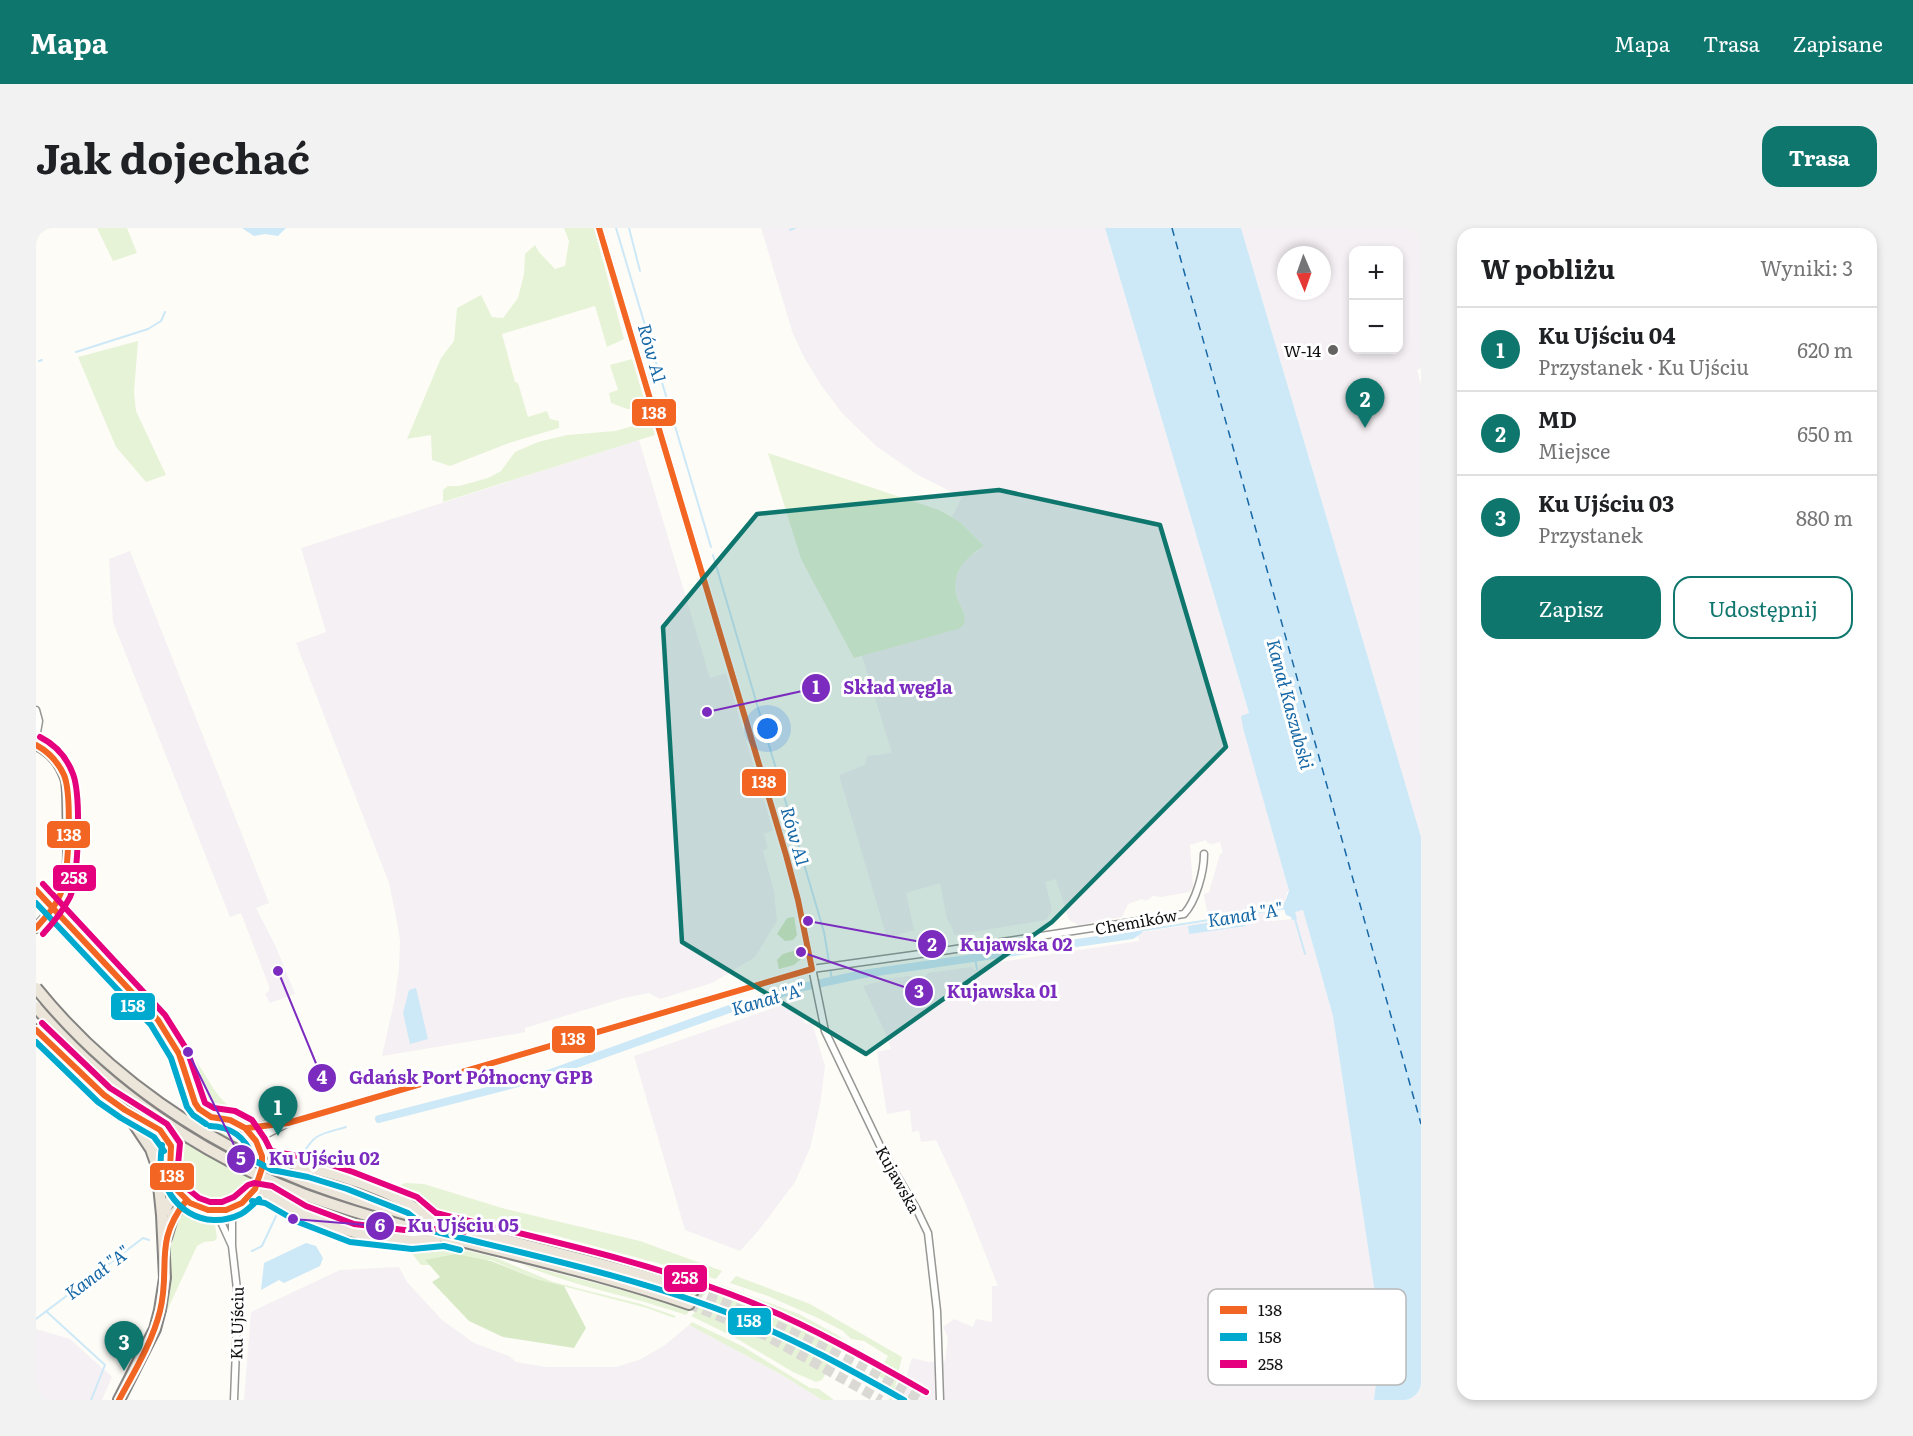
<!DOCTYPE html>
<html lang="pl">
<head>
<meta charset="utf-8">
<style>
	:root { --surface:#fff; --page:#f2f2f2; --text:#202124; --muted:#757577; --line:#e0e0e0; --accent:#0f766e }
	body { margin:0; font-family:Literata,serif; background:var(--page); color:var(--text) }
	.controls { position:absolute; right:18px; top:18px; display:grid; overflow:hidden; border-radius:12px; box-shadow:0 3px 9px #0003 }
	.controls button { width:54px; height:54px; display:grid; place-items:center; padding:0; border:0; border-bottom:2px solid var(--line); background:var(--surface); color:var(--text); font:30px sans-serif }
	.compass { position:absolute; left:1241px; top:18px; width:54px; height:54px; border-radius:50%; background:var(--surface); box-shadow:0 3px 9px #0003; rotate:178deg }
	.you { position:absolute; left:732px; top:501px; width:21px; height:21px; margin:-15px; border:4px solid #fff; border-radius:50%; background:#1a73e8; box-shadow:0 0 0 9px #1a73e833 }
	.badge { display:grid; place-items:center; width:39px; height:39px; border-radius:50%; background:var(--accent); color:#fff; font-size:20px; font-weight:700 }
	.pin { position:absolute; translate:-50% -50px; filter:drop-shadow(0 2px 3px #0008) }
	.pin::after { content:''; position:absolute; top:32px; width:21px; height:18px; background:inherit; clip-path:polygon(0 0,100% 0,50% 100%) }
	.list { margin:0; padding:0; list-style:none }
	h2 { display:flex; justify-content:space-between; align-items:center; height:78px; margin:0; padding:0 24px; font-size:26px }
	h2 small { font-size:20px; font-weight:400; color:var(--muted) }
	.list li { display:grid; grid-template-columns:39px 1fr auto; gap:18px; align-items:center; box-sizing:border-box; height:84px; padding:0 24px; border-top:2px solid var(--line) }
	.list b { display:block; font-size:22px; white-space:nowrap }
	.list p { margin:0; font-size:20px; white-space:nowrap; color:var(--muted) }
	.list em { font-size:20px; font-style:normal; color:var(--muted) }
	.actions { display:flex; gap:12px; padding:18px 24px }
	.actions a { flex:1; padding:14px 0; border:2px solid var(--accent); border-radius:18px; text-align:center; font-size:21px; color:var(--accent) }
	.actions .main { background:var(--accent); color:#fff }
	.map { position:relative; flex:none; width:1385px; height:1172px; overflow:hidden; border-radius:18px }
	header { display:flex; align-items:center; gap:36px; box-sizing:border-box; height:84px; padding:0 30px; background:var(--accent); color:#fff }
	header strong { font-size:28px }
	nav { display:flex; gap:33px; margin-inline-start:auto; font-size:21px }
	.intro { display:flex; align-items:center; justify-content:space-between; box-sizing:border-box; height:144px; padding:0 36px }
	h1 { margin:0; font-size:42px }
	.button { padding:15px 27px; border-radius:18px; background:var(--accent); color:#fff; font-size:21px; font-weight:700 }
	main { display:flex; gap:36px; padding:0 36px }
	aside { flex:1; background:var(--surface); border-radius:18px; box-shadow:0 3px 9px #0003 }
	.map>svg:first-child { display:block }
	.industrial { fill:#f5f0f3; fill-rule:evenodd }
	.green { fill:#e7f3d7 }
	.forest { fill:#d8eac5 }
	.water { fill:#cde8f7 }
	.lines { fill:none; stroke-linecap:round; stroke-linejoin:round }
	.stream { stroke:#cde8f7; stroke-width:2 }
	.canal { stroke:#cde8f7; stroke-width:8 }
	.ferry { stroke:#1768a6; stroke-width:1.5; stroke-dasharray:8 6; stroke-linecap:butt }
	.trunk-tunnel { stroke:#dad9d4; stroke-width:10; stroke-dasharray:10 5; stroke-linecap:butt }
	.minor-casing { stroke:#979795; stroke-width:9 }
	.primary-casing { stroke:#858482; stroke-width:12 }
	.trunk-casing { stroke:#858482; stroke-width:14 }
	.minor { stroke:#fffffe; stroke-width:6 }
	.primary { stroke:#ede9dc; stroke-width:9 }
	.trunk { stroke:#ece5da; stroke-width:10 }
	.trunk-bridge-casing { stroke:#858482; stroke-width:14; stroke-linecap:butt }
	.trunk-bridge { stroke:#ece5da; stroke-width:10 }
	.bus-1-casing { stroke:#fff; stroke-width:10 }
	.bus-2-casing { stroke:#fff; stroke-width:10 }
	.bus-3-casing { stroke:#fff; stroke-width:10 }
	.bus-1 { stroke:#f26522; stroke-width:6 }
	.bus-2 { stroke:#00a9ce; stroke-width:6 }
	.bus-3 { stroke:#e5007d; stroke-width:6 }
	.marked { fill:#0f766e; fill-opacity:0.2; stroke:#0f766e; stroke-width:4.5; stroke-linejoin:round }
	.poi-dot { fill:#646362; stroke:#fff; stroke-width:2 }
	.labels { text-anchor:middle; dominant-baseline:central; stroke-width:6; stroke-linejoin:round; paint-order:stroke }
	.poi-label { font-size:16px; fill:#111; stroke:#fff; text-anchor:end }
	.street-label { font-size:16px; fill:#111; stroke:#fff }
	.water-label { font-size:18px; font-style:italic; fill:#1768a6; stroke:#fff }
	.key { fill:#fff; stroke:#b8b8b8; stroke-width:1.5 }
	.key-label { font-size:16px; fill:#111 }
	.leader { fill:none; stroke:#7b2cbf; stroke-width:2 }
	.callout-dot { fill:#7b2cbf; stroke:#fff; stroke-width:2 }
	.mark-label { font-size:18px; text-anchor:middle; font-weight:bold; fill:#fff }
	.callout-label { font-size:18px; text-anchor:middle; font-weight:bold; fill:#7b2cbf; stroke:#fff; stroke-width:6; stroke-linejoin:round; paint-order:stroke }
	.line-badge { stroke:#fff; stroke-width:2 }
	.badge-label { font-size:16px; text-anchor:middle; font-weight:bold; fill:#fff }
</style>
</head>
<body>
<header>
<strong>Mapa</strong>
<nav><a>Mapa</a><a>Trasa</a><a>Zapisane</a></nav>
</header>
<div class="intro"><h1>Jak dojechać</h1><a class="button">Trasa</a></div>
<main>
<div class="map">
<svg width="1385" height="1172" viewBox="0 0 1385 1172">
	<rect width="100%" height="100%" fill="#fdfcf7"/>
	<path class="industrial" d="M725 0H1069L1213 486 1233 591 1253 664H1251L1249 674H1232V681L1173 691 1168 669V666L1173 664 1184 626 1187 625 1184 614 1176 616 1171 615 1170 612 1154 617 1157 659 1153 664 1125 669 1117 668 1110 673 1106 671 1092 676 1086 689 1043 697 1033 692 1020 651 1009 654 1016 682 1010 692 918 707 916 699 911 691 904 655 870 665 878 702 851 710 803 547 829 537 831 528 856 525 826 428 927 398 929 387 922 372 919 357V351L928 333 948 318 924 294 916 289 926 269 882 247 840 218 806 185 785 157 769 131 757 106Z
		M1205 0H1385V140L1381 142 1385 157V609ZM1318 22H1362V122H1318ZM1250 27H1286V63H1250Z
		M603 212 674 450 690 445 737 602 728 606 732 620 727 623 738 663 741 693 719 729 676 755 624 771 613 765 588 770 489 800V804L479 806 346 828 359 770 363 740 364 712 360 689 353 655 260 415 290 404 265 320Z
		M94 323 233 675 220 680 240 719 259 766 234 775 229 766 233 763V758L205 685 194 689 77 394 73 331Z
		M1267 682 1297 788 1340 1072 1345 1111 1338 1172H863L876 1130 892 1134 909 1133 912 1110 907 1099 918 1091 937 1099 940 1091 956 1094V1058H962L928 972 900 912 885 914 883 903 876 904 874 882 851 886 841 824 855 821 850 806 827 758 852 751 872 748 887 751 892 745 936 739 938 742 943 741 944 737 1103 713 1102 708 1106 704 1234 684 1236 693 1256 691 1259 684Z
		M752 775 770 796 776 794 789 838 784 877 774 920 759 954 723 1002 704 1023 649 1002 598 828Z
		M363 1039 371 1054 406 1092 438 1115 473 1128 480 1134 510 1139H580L603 1132 629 1117 653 1097 746 1147 786 1172H208L215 1084 304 1042Z
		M0 1101 34 1111 76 1149 66 1172H0Z"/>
	<path class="green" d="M61 0H91L101 25 77 33Z
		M528 0H558L588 111 571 119 559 78 466 106 479 154 482 155 492 189 511 183 514 191 523 193V200L473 215 414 238 396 232 395 207 371 211 405 130 418 113 421 80 445 67 456 89 467 90 482 70 488 46 489 26 499 17 503 24 519 41 529 38 533 13Z
		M102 113 98 164 100 183 130 247 110 254 80 219 42 129Z
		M596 131 611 181H591L575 175 573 165 582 162 574 137Z
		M615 193 619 207 407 274V262L412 258H423L452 250 465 243 479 224 502 214 531 207 579 203Z
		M732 225 903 282 924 294 948 318C928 330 913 347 922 372 926 382 932 388 927 398L922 401 818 430 765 331Z
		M156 829H158C176 857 189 888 224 895 214 899 207 892 198 888 191 884 182 886 175 883 158 878 158 853 155 838H157Z
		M101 892 121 905 128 914V943L133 962 128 977 127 946Z
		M181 895C199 898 213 908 219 926L166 897Z
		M146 912 217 951C188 1004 117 964 146 912Z
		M244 938 314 956 315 964Z
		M369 955 388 956 466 980 604 1013 686 1043 680 1051 510 1005 464 1002 434 994 352 963Z
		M237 960 315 989 316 1001 286 991 237 964Z
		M150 982C160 982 175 986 183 994L179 997 181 1010 178 1013 168 1014 161 1018 123 1100 133 1046V1007L145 983Z
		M491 1009 520 1012 679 1055 650 1087C596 1068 538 1059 485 1036L606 1067 650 1081 659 1057 547 1022Z
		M368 1015 419 1020 458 1029 517 1054 605 1076 640 1088 638 1090 611 1080 500 1051 455 1032 390 1033 394 1037H385Z
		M700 1048 774 1076 866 1129 856 1172H853C857 1159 852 1154 841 1147L852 1128 828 1113 815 1111 807 1103 784 1091 732 1068 694 1055Z
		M685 1057 763 1086 803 1108 807 1112V1117L786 1152 780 1154 757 1144 698 1109 655 1088Z
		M656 1094 706 1118 774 1160 783 1161 798 1172H786L746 1147 653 1097Z"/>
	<path class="forest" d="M758 689 761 707 757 712 749 713 741 706 751 690Z
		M764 721 765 731 758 737 743 741 741 732 747 726Z
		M419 1026 455 1033 500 1051 528 1058 550 1100 538 1120 467 1109 433 1093 396 1054 404 1049 389 1032Z"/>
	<path class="water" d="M206 0H250L242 8 229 6 218 8Z
		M1069 0H1205L1385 609V1172H1338L1345 1111 1340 1072 1297 788 1267 682 1259 684 1261 691 1256 692 1255 689 1250 687 1246 675 1249 674 1253 663 1207 500 1205 488 1213 485Z
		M1209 689 1210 698 1153 706 1152 698Z
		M380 760 392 811 374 816 367 785 373 762Z
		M270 1015 280 1018 287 1030 284 1038 248 1055 243 1052 225 1062 228 1035Z"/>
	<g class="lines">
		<path class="stream" d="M580 0 675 319
			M593 0 604 43
			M754 2 759 0
			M40 124 112 101 125 93 129 84
			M3 133 6 132
			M677 327 788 704 796 752
			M1259 691 1269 726
			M1102 703 1250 680
			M939 730 941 741
			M267 926C279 904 287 906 310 899
			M216 1023 226 1018 241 986
			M10 1083 69 1137 55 1172
			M0 1091 107 1010 113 1012"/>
		<path class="canal" d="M343 891 498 851 699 779 767 759 827 746 1096 707 1102 703"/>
		<path class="ferry" d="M1136 0 1385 896"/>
		<path class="trunk-tunnel" d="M657 1063C738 1093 811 1130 886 1172
			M653 1076 729 1107 845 1172"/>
		<g class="minor-casing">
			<path id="minor" d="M563 0 750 627 762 672 789 803 847 924 880 980 892 1005 901 1083 904 1172
				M0 482 3 493 0 510
				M211 900 242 895H252
				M222 916 231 906 252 895 776 741 913 722 1148 686C1160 673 1168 644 1168 626
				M196 980V1018L202 1070 198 1172
				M180 983 196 1018"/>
		</g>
		<g class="primary-casing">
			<path id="primary" d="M0 517C15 524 25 537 30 553 32 568 31 584 32 600 32 646 35 665 0 700"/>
		</g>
		<g class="trunk-casing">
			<path id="trunk" d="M101 768 122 792 133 808 149 842 159 875 163 881 175 889
				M0 802 68 867 89 882 124 902 135 918
				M91 885 115 921 121 938 126 987
				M132 936a47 47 0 1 1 94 0a47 47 0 1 1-94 0Z
				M225 926C240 936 258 936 274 940 311 949 364 966 393 990
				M273 955C398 1001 531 1022 657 1063
				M217 964C239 966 249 977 268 986 309 1006 354 1014 400 1010
				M269 967C394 1012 527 1032 653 1076
				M130 1010 137 987 150 973
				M83 1172 119 1101 124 1082 129 1050 126 987 140 962"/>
		</g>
		<use href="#minor" class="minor"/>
		<use href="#primary" class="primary"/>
		<use href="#trunk" class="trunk"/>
		<g class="trunk-bridge-casing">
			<path id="trunk-bridge" d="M4 666 101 768
				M0 760C72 849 168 914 273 955
				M0 779C72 864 166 927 269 967"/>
		</g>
		<use href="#trunk-bridge" class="trunk-bridge"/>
		<g class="bus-1-casing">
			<path id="bus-1" d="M563 0 750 627 762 672 776 741
				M0 517C13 524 22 534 28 547 36 566 33 643 26 662 21 677 10 689 0 700
				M0 662 122 792 143 826 159 875 163 881 175 889
				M0 802 68 867 89 882 124 902 135 918 134 943 141 962 154 975 172 982H190L206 975 219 961 226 940V928L220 913 209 900 194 892 175 889
				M211 900 252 895 776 741
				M83 1172C98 1144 116 1115 124 1083 135 1039 117 1014 150 973"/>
		</g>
		<g class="bus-2-casing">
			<path id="bus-2" d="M0 675 115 797 135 830 151 879 157 887 170 896
				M0 814 62 874 85 890 118 909 128 923
				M174 898C196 899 209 909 217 929
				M126 917C125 925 124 933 125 941 131 980 168 1004 205 986 212 982 217 976 223 971
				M221 934 236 942 272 949 311 961 372 985 393 1002C498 1028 604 1050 705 1090 761 1112 815 1142 868 1172
				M216 973 229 975 262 994 314 1014 376 1021 408 1018 424 1022"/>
		</g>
		<g class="bus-3-casing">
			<path id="bus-3" d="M4 509C20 517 31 530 37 546 45 567 43 648 34 669 27 683 17 695 7 706
				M7 656 129 787 151 822 169 875 178 880 199 883 216 892 229 911 235 923 277 931 317 944 381 969 400 985C505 1011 611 1033 712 1073 774 1098 832 1131 890 1164
				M6 795 74 860 131 896 144 915 142 937 146 951 153 962 163 970 174 974H186L198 969 212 957 218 955 236 958 270 978 318 996 377 1003 410 1000 428 1004"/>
		</g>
		<use href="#bus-1" class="bus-1"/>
		<use href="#bus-2" class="bus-2"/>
		<use href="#bus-3" class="bus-3"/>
	</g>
	<path class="marked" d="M963 262 1124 297 1190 519 1016 694 830 826 646 714 627 399 721 286Z"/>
	<circle class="poi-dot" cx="1297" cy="122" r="6"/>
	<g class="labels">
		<g class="poi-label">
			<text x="1285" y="122">W-14</text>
		</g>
		<g class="street-label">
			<text transform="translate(1100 693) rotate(-10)">Chemików</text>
			<text transform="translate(863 951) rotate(61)">Kujawska</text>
			<text transform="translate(200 1095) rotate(-89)">Ku Ujściu</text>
		</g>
		<g class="water-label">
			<text transform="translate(617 125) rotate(74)">Rów A1</text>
			<text transform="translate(1255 476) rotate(75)">Kanał Kaszubski</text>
			<text transform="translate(760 608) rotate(74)">Rów A1</text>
			<text transform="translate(1209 686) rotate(-9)">Kanał "A"</text>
			<text transform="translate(732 770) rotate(-16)">Kanał "A"</text>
			<text transform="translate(61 1044) rotate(-37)">Kanał "A"</text>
		</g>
	</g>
	<rect x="1172" y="1061" width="198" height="96" rx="9" class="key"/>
	<rect x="1184" y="1078" width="27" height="8" fill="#f26522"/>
	<rect x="1184" y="1105" width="27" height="8" fill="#00a9ce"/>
	<rect x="1184" y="1132" width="27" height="8" fill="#e5007d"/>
	<g class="key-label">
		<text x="1222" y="1088">138</text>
		<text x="1222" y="1115">158</text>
		<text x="1222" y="1142">258</text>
	</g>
	<path class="leader" d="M671 484L780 460M772 693L896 716M765 724L883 764M242 743L286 850M152 824L205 931M257 991L344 998"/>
	<g class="callout-dot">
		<circle cx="671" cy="484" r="6"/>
		<circle cx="772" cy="693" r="6"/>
		<circle cx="765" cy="724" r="6"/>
		<circle cx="242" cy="743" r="6"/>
		<circle cx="152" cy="824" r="6"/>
		<circle cx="257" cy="991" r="6"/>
		<circle cx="780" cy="460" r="15"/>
		<circle cx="896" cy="716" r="15"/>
		<circle cx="883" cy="764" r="15"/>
		<circle cx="286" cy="850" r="15"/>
		<circle cx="205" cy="931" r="15"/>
		<circle cx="344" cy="998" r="15"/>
	</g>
	<g class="mark-label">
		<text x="780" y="466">1</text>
		<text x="896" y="723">2</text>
		<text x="883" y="770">3</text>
		<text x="286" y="856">4</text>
		<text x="205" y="937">5</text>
		<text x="344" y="1004">6</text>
	</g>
	<g class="callout-label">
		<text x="862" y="466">Skład węgla</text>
		<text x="980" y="723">Kujawska 02</text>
		<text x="966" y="770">Kujawska 01</text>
		<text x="435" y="856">Gdańsk Port Północny GPB</text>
		<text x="288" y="937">Ku Ujściu 02</text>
		<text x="427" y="1004">Ku Ujściu 05</text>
	</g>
	<g class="line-badge">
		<rect x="595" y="170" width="46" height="29" rx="6" fill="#f26522"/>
		<rect x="705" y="540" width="46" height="29" rx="6" fill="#f26522"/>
		<rect x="10" y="592" width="45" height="29" rx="6" fill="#f26522"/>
		<rect x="16" y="636" width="45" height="28" rx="6" fill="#e5007d"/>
		<rect x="74" y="764" width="46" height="29" rx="6" fill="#00a9ce"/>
		<rect x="515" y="797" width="45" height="29" rx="6" fill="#f26522"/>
		<rect x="113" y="934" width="46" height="29" rx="6" fill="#f26522"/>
		<rect x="627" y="1036" width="45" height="29" rx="6" fill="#e5007d"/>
		<rect x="691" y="1079" width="45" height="29" rx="6" fill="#00a9ce"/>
	</g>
	<g class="badge-label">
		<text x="618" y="191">138</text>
		<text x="728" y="560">138</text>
		<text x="33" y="613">138</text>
		<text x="38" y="656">258</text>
		<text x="97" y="784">158</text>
		<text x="537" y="817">138</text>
		<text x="136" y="954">138</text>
		<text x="649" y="1056">258</text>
		<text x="713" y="1099">158</text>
	</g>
</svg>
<div class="controls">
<button>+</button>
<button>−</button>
</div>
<svg class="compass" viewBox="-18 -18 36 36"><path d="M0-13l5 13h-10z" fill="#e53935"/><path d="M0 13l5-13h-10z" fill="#757577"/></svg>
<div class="you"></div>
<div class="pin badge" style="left:242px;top:908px">1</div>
<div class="pin badge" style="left:1329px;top:200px">2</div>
<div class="pin badge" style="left:88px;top:1143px">3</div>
</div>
<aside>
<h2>W pobliżu<small>Wyniki: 3</small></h2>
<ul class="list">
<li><span class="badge">1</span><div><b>Ku Ujściu 04</b><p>Przystanek · Ku Ujściu</p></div><em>620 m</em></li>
<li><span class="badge">2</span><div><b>MD</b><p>Miejsce</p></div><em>650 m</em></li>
<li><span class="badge">3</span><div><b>Ku Ujściu 03</b><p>Przystanek</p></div><em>880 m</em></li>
</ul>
<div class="actions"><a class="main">Zapisz</a><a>Udostępnij</a></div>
</aside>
</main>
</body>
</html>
